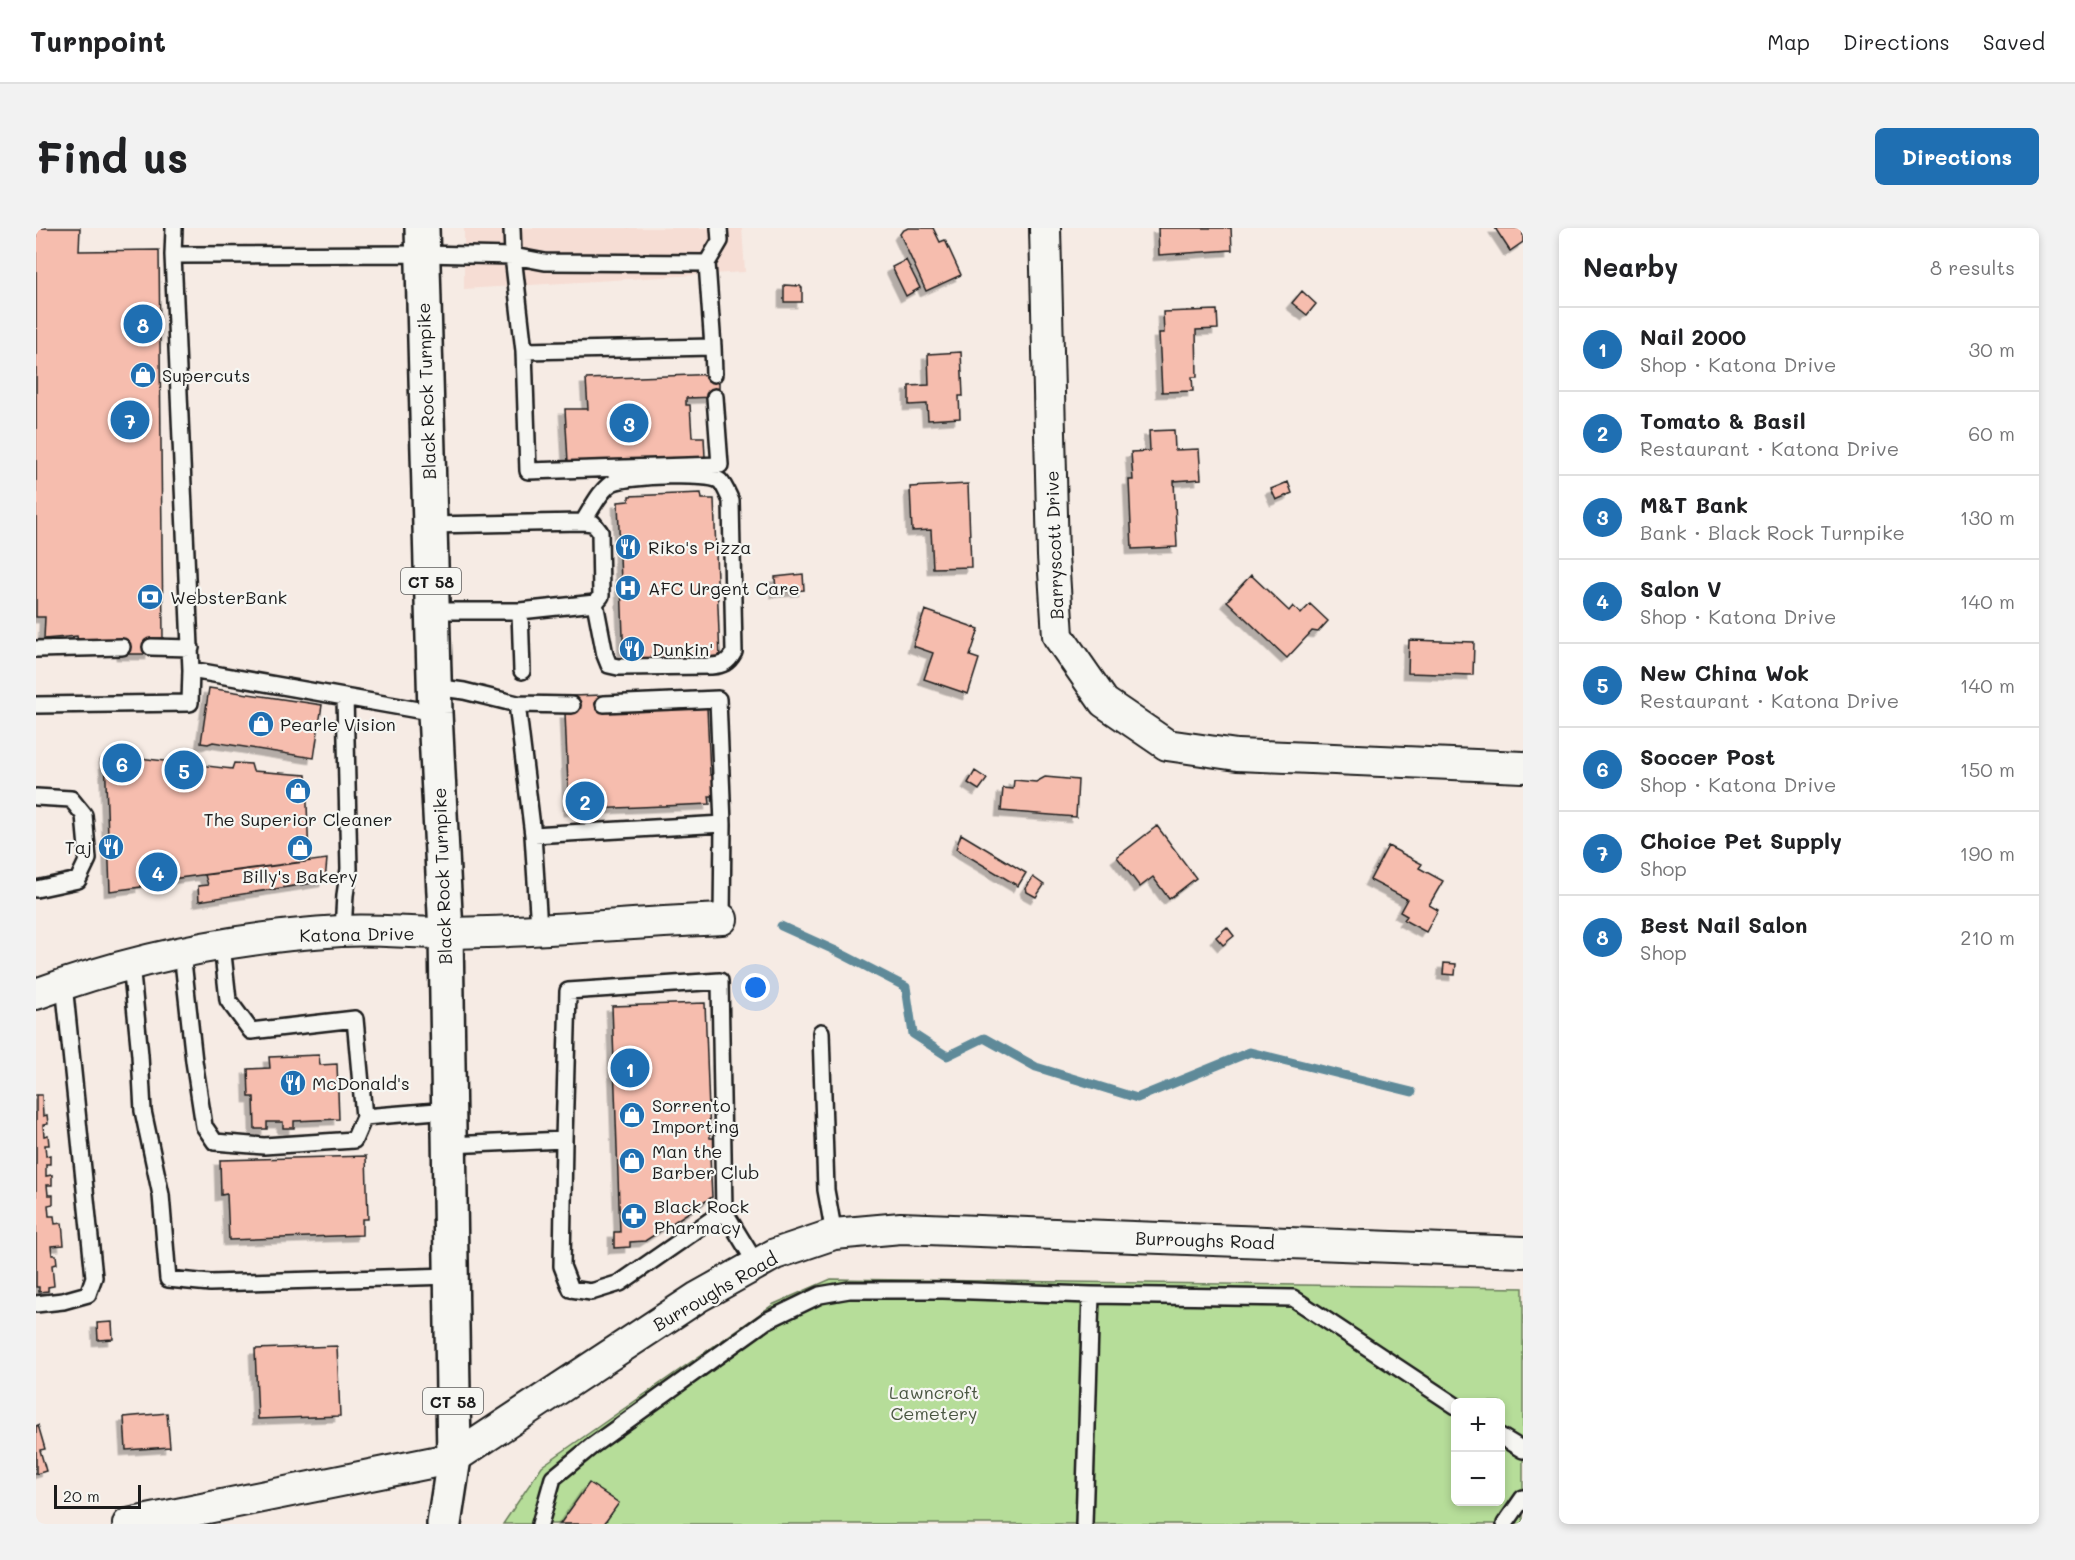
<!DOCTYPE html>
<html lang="en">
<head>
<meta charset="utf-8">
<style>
	:root { --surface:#fff; --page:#f2f2f2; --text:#202124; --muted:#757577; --line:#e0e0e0; --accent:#1f6fb2 }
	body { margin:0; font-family:Mali,sans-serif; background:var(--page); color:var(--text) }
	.controls { position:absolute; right:18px; bottom:18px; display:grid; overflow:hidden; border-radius:9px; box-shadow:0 3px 9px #0003 }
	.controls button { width:54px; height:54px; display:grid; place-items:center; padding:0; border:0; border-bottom:2px solid var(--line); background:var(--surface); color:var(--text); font:30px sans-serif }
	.scale { position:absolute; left:18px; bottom:15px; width:87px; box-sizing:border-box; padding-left:6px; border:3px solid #1c1c1c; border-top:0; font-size:16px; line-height:21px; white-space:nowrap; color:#1c1c1c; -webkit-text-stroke:4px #f6f6f2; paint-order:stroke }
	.you { position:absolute; left:720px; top:760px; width:21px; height:21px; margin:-15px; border:4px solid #fff; border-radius:50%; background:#1a73e8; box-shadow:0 0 0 9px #1a73e833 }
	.badge { display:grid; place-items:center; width:39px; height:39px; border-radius:50%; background:var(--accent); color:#fff; font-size:20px; font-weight:700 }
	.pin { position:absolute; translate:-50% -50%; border:3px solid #fff; box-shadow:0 2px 6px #0006 }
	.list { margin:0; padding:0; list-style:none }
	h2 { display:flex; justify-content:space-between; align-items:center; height:78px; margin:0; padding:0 24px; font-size:26px }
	h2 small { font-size:20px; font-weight:400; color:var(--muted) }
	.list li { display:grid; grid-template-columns:39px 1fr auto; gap:18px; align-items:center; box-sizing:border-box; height:84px; padding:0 24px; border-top:2px solid var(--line) }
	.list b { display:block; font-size:22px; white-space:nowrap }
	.list p { margin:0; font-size:20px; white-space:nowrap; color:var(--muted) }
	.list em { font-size:20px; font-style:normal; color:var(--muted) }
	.map { position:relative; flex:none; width:1487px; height:1296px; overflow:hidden; border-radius:9px }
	header { display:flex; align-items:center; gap:36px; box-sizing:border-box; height:84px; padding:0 30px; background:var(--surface); border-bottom:2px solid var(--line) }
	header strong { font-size:28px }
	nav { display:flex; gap:33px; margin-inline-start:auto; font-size:21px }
	.intro { display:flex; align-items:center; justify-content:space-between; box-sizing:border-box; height:144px; padding:0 36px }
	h1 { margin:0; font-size:42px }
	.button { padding:15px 27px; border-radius:9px; background:var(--accent); color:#fff; font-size:21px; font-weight:700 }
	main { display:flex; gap:36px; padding:0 36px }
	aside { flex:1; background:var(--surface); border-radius:9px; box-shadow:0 3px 9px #0003 }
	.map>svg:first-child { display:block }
	.built { fill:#f6ddd4 }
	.green { fill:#b6dd99; stroke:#697c5a; stroke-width:1.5; fill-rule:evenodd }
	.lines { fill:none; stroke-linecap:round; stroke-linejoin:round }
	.stream { stroke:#5f8a99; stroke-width:9 }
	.building { fill:#f6bdae; stroke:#1c1c1c; stroke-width:1.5; filter:url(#shadow) }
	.lane-casing { stroke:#1c1c1c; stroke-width:20 }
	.street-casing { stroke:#1c1c1c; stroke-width:34 }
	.primary-casing { stroke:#1c1c1c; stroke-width:38 }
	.lane { stroke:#f6f6f2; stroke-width:15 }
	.street { stroke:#f6f6f2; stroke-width:30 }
	.primary { stroke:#f6f6f2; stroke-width:33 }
	.labels { text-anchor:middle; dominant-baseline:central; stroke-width:4.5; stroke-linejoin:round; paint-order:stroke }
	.shield { fill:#f6f6f2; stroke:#5d5d5c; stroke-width:1.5 }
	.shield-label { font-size:16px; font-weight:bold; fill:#1c1c1c }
	.poi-label { font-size:18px; fill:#1c1c1c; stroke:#f6f6f2; text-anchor:start }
	.street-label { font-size:18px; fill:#1c1c1c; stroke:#f6f6f2 }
	.park-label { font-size:18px; fill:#4a5642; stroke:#f6f6f2 }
</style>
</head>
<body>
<header>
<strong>Turnpoint</strong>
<nav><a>Map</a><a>Directions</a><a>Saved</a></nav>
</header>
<div class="intro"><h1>Find us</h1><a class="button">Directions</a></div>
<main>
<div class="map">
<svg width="1487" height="1296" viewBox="0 0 1487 1296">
	<defs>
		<filter id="shadow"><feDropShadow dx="-5.5" dy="5.5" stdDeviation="0" flood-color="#0004"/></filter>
	</defs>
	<rect width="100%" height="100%" fill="#f6ebe4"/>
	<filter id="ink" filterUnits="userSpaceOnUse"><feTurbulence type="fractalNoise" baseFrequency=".0167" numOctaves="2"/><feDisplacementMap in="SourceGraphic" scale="12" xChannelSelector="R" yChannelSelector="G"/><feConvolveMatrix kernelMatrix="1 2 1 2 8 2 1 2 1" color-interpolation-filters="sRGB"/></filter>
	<g filter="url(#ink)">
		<path class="built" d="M428 0H706L709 44 428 61Z"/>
		<path class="green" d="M795 1051 1487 1060V1296H467L506 1238 738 1076ZM1420 1174H1464V1274H1420Z"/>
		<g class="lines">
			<path class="stream" d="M745 698 798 722 870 759 877 806 911 828 948 810 1000 839 1101 870 1214 824 1376 864"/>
		</g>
		<path class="building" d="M0 0H44L43 23 123 22 127 410H116L115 426H86L84 411 42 413 41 408 8 411 9 389H0Z
			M872 0H897L904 14 909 12 925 47 890 63 864 6 866 3Z
			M1122 0H1195L1196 22 1123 27Z
			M1459 0H1487V14L1474 23Z
			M870 32 884 60 870 68 856 39Z
			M748 57 764 58 766 60V74H748Z
			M1266 63 1280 76 1271 87 1256 75Z
			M1181 82 1182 101 1160 102 1161 149H1156L1157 163 1126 164 1123 105H1128L1127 84Z
			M925 124 927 168H923L924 190 892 192 891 176 873 177V158L893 157 892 126Z
			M683 146V169L650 170V177H654L656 209H668L669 229 532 234 529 181H552L550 151Z
			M1138 202 1139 222 1163 221 1165 251 1138 253 1141 319 1096 321 1093 252H1097L1095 224 1114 223 1113 203Z
			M1252 254 1256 265 1240 272 1235 261Z
			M932 256 935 339 897 340 895 302 876 303 874 259Z
			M665 265 666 271H678L684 432 588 435 582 274 593 273V268Z
			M767 346 768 362 740 364 739 349Z
			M1215 347 1253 383 1257 378 1265 386 1274 376 1292 393 1282 404 1276 403 1251 430 1191 373Z
			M889 382 943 401 934 428 943 431 932 466 888 451 897 425 877 418Z
			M1373 412 1438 414 1437 447 1372 445Z
			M173 460 286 477 278 530 177 514 172 516 165 515Z
			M568 467 569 484 671 479 674 547 681 546 682 568H673L674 576 533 582 529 485H537L536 468Z
			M69 526 196 541 198 535 215 536 217 543 270 547 273 633 105 655V659L74 663Z
			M939 543 951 551 943 562 932 555Z
			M1009 549 1042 552 1040 589 965 583 967 560 977 561 978 552 1000 554Z
			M1121 598 1160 650 1133 671 1117 649 1104 659 1081 629Z
			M925 606 990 645 982 658 920 621Z
			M1352 618 1386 636 1383 640 1407 653 1393 677 1402 682 1390 704 1368 692 1371 688 1364 684 1371 671 1334 652Z
			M291 631 289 653 163 673 162 658 172 657 169 647Z
			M997 649 1008 657 1000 669 991 664 990 660Z
			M1191 699 1198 708 1187 717 1180 709Z
			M1408 735 1420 736 1419 747 1407 746Z
			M669 775 674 910H679L680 929H674L676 969 609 1013 594 1014V1019L578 1020V1004H584L576 778Z
			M283 827 284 837 301 836 303 891 258 893V900H247V894H231V901H219L218 869H213L212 841 234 840 233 829Z
			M0 867H6L7 888 11 887 12 896 7 897 8 908 12 907 13 917H9L10 928 14 927V936H10V948L16 947V957H11L12 967H17V976L12 977 13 988H18L19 996 26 995 28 1017 15 1018 16 1027H20L21 1036 16 1037 18 1058 12 1059V1063L3 1064V1059H0Z
			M330 928 332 991H326V1007L193 1012 191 966 185 967 184 932Z
			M76 1094 77 1111 62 1112 61 1095Z
			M301 1118 304 1188 222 1191 219 1121Z
			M131 1185 134 1219 90 1222 88 1189Z
			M2 1197 9 1221 4 1222 10 1243 0 1246V1198Z
			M553 1255 583 1275 568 1296H524Z"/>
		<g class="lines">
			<g class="lane-casing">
				<path id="lane" d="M137 27 138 0
					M671 35 684 13 683 0
					M677 119 678 146
					M488 123 492 243 684 237 679 169
					M547 294C555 282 565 260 578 254 593 248 673 244 684 253 689 258 692 267 695 273L698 424C692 435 687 437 675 438L582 439 573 437 569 427 559 375
					M394 297 547 294 557 295 564 304 565 368 559 375 484 383H396
					M484 383 486 443
					M115 419 155 420
					M0 421 86 419
					M399 459 428 463 481 476 536 477
					M481 476 497 607 687 596
					M568 476 682 471 687 596 686 691
					M0 477 154 475 155 442
					M399 485 155 442 137 27 387 26 477 28 509 34 671 35 677 119 488 123 477 28 476 0
					M0 569 35 571 48 587 52 631 42 652 0 661
					M497 607 503 700
					M307 703 309 667 313 641 309 469
					M146 724 158 833 168 898 179 914 228 918 318 912 328 889 319 791 215 803 192 772 186 717
					M95 736 104 827 107 883 125 967 132 1051 174 1055 415 1048
					M785 804 790 962 798 1006
					M328 889 413 882
					M413 917 528 912 526 1038 535 1061 555 1064 584 1055 688 983 684 753 532 763 528 912
					M688 983 721 1037
					M0 1076 27 1073 52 1066 58 1049 28 756
					M1464 1208 1487 1222
					M504 1296 517 1250 556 1218 730 1093 784 1067 813 1062H907L1055 1067 1257 1070 1420 1178
					M1048 1296 1055 1067
					M1469 1296 1487 1270"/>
			</g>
			<g class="street-casing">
				<path id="street" d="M1009 0 1017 328 1022 408 1068 474 1131 517 1201 527 1487 539
					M0 766C98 730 201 709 305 703 340 701 375 705 410 705 502 704 594 695 686 691
					M92 1296 418 1230 662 1069 739 1026 798 1006 865 1000 1487 1024"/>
			</g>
			<g class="primary-casing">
				<path id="primary" d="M386 0 399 485 410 705 418 1230 408 1296"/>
			</g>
			<use href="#lane" class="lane"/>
			<use href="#street" class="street"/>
			<use href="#primary" class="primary"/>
		</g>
	</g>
	<defs>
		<g id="shop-disc" transform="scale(1.35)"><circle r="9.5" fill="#1f6fb2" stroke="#f6f6f2"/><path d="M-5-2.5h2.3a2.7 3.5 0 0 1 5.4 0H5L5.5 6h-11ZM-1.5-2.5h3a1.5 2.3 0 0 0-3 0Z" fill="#fff"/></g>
		<g id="restaurant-disc" transform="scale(1.35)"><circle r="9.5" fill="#1f6fb2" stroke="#f6f6f2"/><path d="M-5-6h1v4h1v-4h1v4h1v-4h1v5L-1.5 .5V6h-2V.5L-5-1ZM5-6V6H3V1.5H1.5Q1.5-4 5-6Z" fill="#fff"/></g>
		<g id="hospital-disc" transform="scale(1.35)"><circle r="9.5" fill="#1f6fb2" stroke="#f6f6f2"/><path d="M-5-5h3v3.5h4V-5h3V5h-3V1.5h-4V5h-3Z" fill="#fff"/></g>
		<g id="bank-disc" transform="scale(1.35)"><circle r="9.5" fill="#1f6fb2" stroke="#f6f6f2"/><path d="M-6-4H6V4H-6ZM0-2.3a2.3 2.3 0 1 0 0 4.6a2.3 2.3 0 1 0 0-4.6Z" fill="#fff"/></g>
		<g id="pharmacy-disc" transform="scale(1.35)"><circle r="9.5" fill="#1f6fb2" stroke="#f6f6f2"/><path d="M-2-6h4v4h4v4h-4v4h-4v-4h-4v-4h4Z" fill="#fff"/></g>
	</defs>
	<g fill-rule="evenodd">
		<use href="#shop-disc" x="107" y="147"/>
		<use href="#restaurant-disc" x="592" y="319"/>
		<use href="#hospital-disc" x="592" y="360"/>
		<use href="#bank-disc" x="114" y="369"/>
		<use href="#restaurant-disc" x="596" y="421"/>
		<use href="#shop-disc" x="225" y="496"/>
		<use href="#shop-disc" x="262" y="563"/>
		<use href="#restaurant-disc" x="75" y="619"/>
		<use href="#shop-disc" x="264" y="620"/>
		<use href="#restaurant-disc" x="257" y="855"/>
		<use href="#shop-disc" x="596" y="887"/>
		<use href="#shop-disc" x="596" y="933"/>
		<use href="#pharmacy-disc" x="598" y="988"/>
	</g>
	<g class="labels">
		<g class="shield">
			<rect x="365" y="340" width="60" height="26" rx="4.5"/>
			<rect x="387" y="1160" width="60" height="26" rx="4.5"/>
		</g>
		<g class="shield-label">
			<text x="395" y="353">CT 58</text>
			<text x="417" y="1173">CT 58</text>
		</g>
		<g class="poi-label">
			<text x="126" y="147">Supercuts</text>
			<text x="612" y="319">Riko's Pizza</text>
			<text x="612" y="360">AFC Urgent Care</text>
			<text x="134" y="369">WebsterBank</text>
			<text x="616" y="421">Dunkin'</text>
			<text x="244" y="496">Pearle Vision</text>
			<text x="262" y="591" text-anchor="middle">The Superior Cleaner</text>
			<text x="56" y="619" text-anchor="end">Taj</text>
			<text x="264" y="648" text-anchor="middle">Billy's Bakery</text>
			<text x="276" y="855">McDonald's</text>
			<text x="616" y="877">Sorrento<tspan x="616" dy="21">Importing</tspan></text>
			<text x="616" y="923">Man the<tspan x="616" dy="21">Barber Club</tspan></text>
			<text x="618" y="978">Black Rock<tspan x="618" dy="21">Pharmacy</tspan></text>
		</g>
		<g class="street-label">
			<text transform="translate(390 163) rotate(-92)">Black Rock Turnpike</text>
			<text transform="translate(1018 317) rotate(-92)">Barryscott Drive</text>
			<text transform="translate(406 648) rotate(-92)">Black Rock Turnpike</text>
			<text transform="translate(321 706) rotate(-1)">Katona Drive</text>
			<text transform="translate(1169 1012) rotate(2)">Burroughs Road</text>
			<text transform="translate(679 1063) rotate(-30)">Burroughs Road</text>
		</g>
		<g class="park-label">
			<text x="898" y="1164">Lawncroft<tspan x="898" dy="21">Cemetery</tspan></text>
		</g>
	</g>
</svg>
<div class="controls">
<button>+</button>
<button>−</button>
</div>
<div class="scale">20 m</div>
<div class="you"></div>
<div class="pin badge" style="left:594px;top:840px">1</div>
<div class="pin badge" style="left:549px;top:573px">2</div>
<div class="pin badge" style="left:593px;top:195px">3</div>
<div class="pin badge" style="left:122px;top:644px">4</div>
<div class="pin badge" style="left:148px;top:542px">5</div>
<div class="pin badge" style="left:86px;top:535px">6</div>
<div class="pin badge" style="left:94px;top:192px">7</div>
<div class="pin badge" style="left:107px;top:96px">8</div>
</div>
<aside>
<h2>Nearby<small>8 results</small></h2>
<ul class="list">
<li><span class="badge">1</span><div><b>Nail 2000</b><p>Shop · Katona Drive</p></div><em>30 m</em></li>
<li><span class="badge">2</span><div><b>Tomato &amp; Basil</b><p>Restaurant · Katona Drive</p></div><em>60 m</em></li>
<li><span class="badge">3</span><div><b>M&amp;T Bank</b><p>Bank · Black Rock Turnpike</p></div><em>130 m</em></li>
<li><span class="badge">4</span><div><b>Salon V</b><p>Shop · Katona Drive</p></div><em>140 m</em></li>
<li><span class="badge">5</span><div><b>New China Wok</b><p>Restaurant · Katona Drive</p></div><em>140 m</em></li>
<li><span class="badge">6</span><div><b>Soccer Post</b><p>Shop · Katona Drive</p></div><em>150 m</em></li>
<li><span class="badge">7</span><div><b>Choice Pet Supply</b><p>Shop</p></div><em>190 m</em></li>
<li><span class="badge">8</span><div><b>Best Nail Salon</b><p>Shop</p></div><em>210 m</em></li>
</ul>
</aside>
</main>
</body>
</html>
